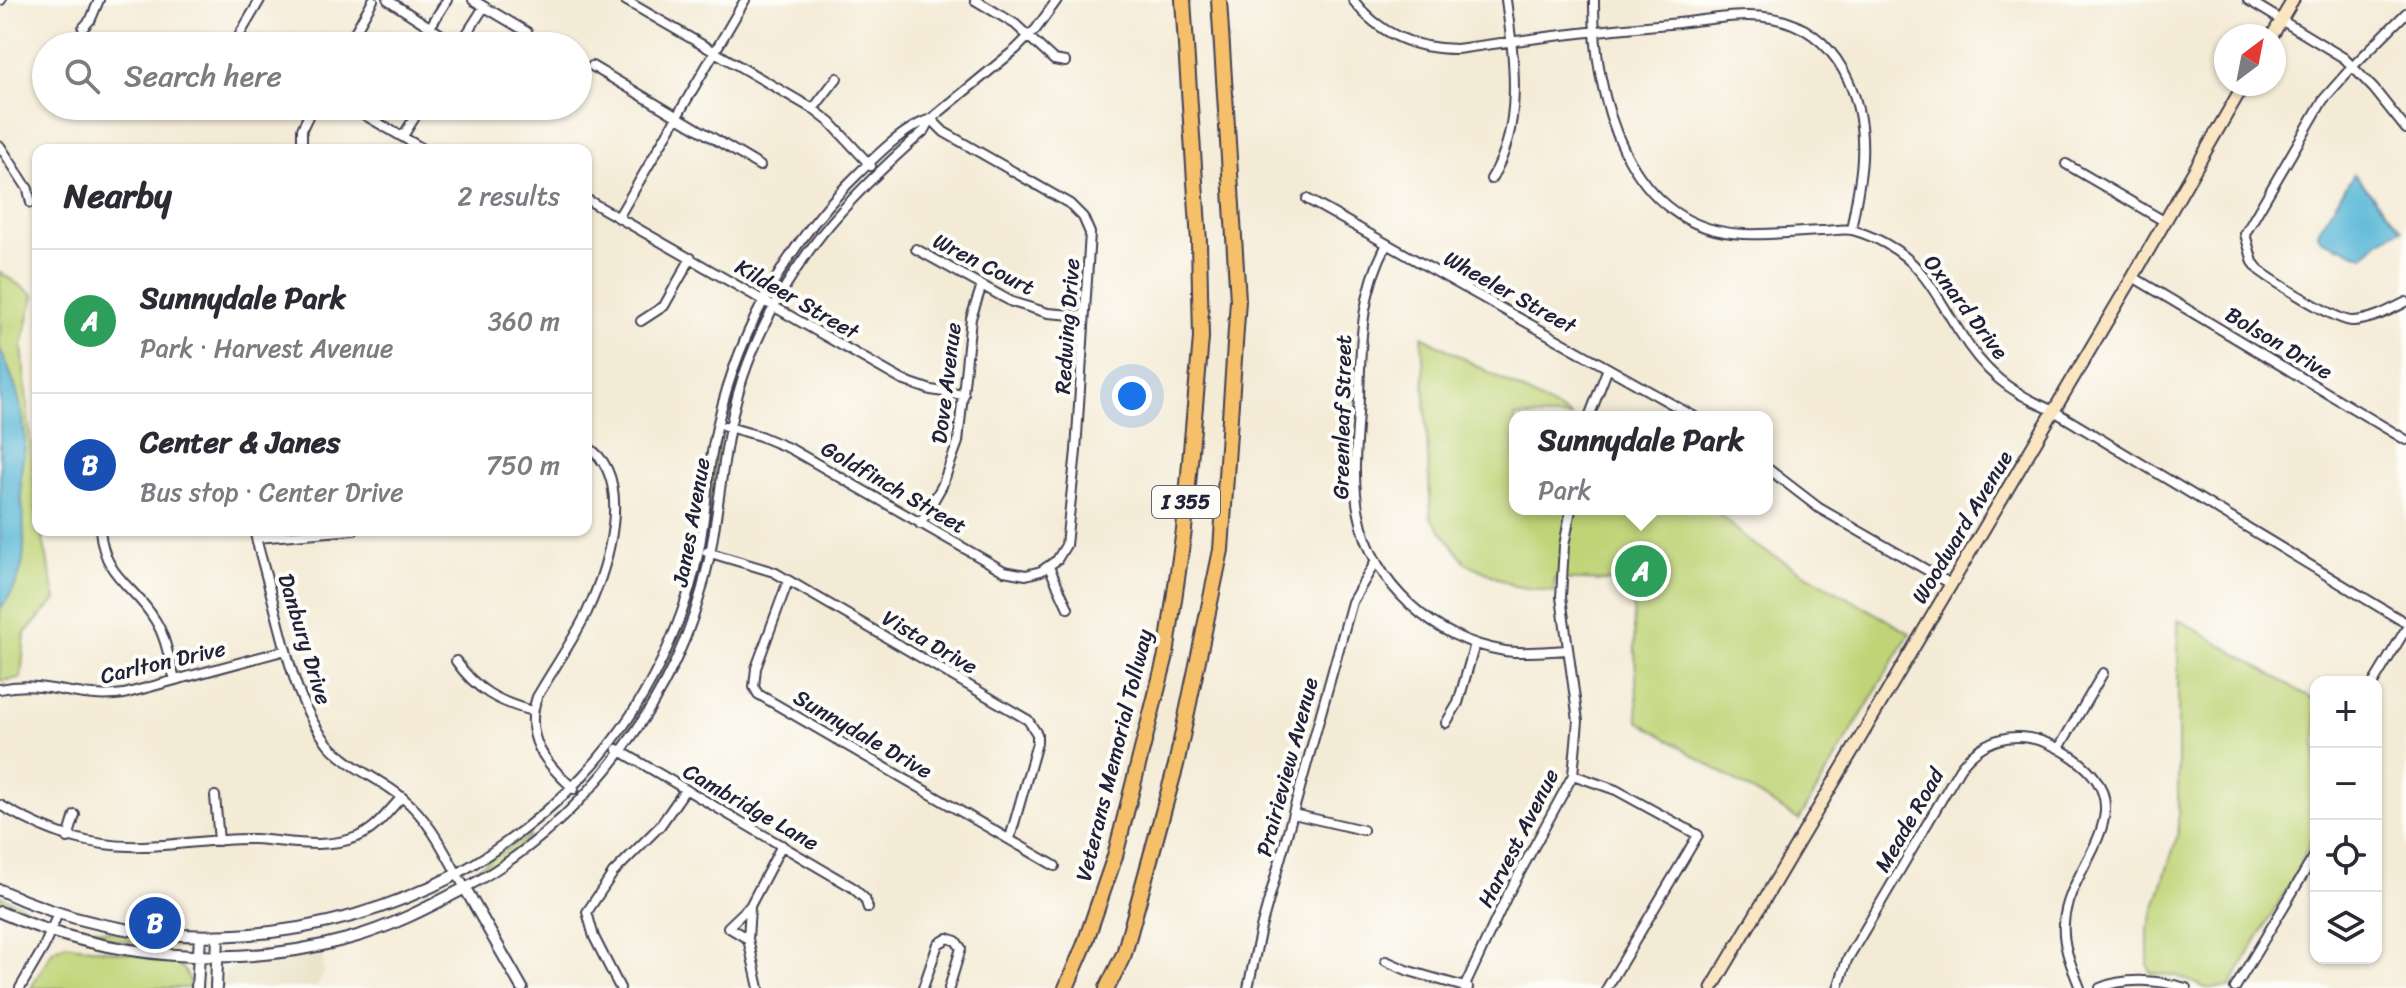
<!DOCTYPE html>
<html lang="en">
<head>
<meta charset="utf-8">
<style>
	:root { --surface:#fff; --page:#f2f2f3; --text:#2b2b33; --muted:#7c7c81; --line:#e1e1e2; --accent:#0b8043 }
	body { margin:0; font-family:Sriracha,sans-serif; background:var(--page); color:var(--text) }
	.controls { position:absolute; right:24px; bottom:24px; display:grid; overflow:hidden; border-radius:16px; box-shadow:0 2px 6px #0004 }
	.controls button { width:72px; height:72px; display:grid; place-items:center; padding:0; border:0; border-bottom:2px solid var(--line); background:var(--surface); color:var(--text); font:40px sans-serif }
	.compass { position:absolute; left:2214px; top:24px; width:72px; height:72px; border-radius:50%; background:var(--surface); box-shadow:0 2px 6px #0004; rotate:32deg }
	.you { position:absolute; left:1132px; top:396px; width:28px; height:28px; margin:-20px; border:6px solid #fff; border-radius:50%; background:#1a73e8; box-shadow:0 0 0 12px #1a73e833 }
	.badge { display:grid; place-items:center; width:52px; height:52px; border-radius:50%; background:var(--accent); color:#fff; font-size:26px; font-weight:700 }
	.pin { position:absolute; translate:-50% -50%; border:4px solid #fff; box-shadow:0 2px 8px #0006 }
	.popup { position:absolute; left:1509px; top:411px; width:264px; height:104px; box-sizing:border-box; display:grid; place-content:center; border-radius:16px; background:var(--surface); filter:drop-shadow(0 2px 6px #0005); font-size:26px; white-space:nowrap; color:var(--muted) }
	.popup b { font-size:30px; color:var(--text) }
	.popup::after { content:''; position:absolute; left:50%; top:100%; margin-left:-16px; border:16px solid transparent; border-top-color:var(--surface) }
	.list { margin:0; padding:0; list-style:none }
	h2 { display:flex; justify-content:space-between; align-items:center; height:104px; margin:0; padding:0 32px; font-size:34px }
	h2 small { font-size:26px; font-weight:400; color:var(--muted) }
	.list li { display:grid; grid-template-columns:52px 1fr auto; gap:24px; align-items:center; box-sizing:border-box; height:144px; padding:0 32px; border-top:2px solid var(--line) }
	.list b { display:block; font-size:30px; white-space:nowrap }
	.list p { margin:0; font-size:26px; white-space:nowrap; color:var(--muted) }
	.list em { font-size:26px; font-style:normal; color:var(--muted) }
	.icon { flex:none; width:44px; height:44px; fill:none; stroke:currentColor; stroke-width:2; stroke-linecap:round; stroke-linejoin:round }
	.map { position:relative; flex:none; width:2406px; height:988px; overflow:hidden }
	.search { position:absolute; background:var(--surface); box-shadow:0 2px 6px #0004; left:32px; top:32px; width:560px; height:88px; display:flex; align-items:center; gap:20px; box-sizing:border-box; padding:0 28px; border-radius:44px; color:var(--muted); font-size:30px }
	.panel { position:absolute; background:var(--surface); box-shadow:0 2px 6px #0004; left:32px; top:144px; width:560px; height:392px; border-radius:16px }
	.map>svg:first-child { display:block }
	.built { fill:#e3dbba }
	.green { fill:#c0d477; stroke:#717b59; stroke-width:2 }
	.water { fill:#57b6d6; stroke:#3c6c88; stroke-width:2 }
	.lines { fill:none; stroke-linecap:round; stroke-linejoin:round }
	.minor-casing { stroke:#424052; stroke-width:12 }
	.tertiary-casing { stroke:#424052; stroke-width:14 }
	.secondary-casing { stroke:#424052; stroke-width:15 }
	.motorway-casing { stroke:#424052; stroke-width:18 }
	.minor { stroke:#fff; stroke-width:8 }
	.tertiary { stroke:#fff; stroke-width:10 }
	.secondary { stroke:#fbe6c4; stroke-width:11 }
	.motorway { stroke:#f6c06b; stroke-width:14 }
	.labels { text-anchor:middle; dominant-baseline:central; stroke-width:8; stroke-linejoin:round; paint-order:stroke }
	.shield { fill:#fdfcf7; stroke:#646373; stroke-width:2 }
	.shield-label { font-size:20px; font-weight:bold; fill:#22223b }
	.street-label { font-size:22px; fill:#22223b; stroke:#fdfcf7 }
</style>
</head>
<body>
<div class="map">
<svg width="2406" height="988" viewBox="0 0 2406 988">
	<rect width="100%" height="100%" fill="#fdfcf7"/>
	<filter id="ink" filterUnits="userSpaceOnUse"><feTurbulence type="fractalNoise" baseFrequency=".0125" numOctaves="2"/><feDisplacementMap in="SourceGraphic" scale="16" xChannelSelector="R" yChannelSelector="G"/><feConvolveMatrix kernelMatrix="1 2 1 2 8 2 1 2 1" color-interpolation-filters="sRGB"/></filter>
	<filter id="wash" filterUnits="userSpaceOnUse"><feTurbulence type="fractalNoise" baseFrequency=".006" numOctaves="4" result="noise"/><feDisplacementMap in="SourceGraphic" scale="32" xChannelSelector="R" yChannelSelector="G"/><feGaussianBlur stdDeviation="1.8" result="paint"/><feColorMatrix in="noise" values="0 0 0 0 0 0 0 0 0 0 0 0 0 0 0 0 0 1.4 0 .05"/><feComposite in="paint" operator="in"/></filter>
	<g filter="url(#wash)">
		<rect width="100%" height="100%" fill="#f4ebd6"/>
		<path class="built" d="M322 950 324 972 316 988H221L225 973 237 963Z"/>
		<path class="green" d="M0 272 34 295 22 345 38 530H41L56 600 25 633 21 678 0 681Z
			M757 320 760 322 727 409 739 364Z
			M1422 336 1572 417H1515V509H1713L1753 544 1910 633 1799 820 1638 721 1632 582 1555 579 1554 592 1514 586 1466 563 1431 518Z
			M720 439 712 516 707 539 714 460Z
			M701 567C704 603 649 702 627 735L628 727 651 689Z
			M2178 619 2316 701V828L2299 867 2229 988H2206L2177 976 2151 973 2148 965V929L2178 834Z
			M529 835 530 837C515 850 497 871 476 874L474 870Z
			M0 896 34 911 42 921 0 904Z
			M70 924 127 935 186 941 197 949 115 940 62 927Z
			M65 944 170 960C183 966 189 974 191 988H31L53 950Z"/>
		<path class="water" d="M2354 174 2402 229 2380 240 2363 256 2322 240 2318 235 2319 229Z
			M0 349C14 379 25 410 25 444 25 454 21 464 21 474 20 525 38 564 0 609Z"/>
	</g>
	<g filter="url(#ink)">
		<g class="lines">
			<g class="minor-casing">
				<path id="minor" d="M0 0H1
					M388 0 459 46
					M473 0 527 32
					M625 0 813 109 831 123 871 166
					M975 0 1015 24 1054 60 1065 62
					M1353 0C1379 34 1415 49 1457 49 1527 39 1598 30 1669 24 1702 21 1739 12 1772 18 1838 30 1865 97 1862 158 1861 182 1855 206 1851 230
					M1594 0C1593 95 1627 230 1744 234 1770 235 1796 232 1822 231 1832 231 1843 228 1852 230 1867 234 1884 242 1896 250 1926 270 1940 302 1959 331 1984 372 2009 392 2054 411L2406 623
					M2248 0 2344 58 2374 89 2406 129
					M2406 13 2353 66 2323 100 2245 234 2253 262 2260 271C2275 282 2338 322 2353 321 2372 320 2390 310 2406 302
					M83 28 91 19 99 0
					M429 29 447 0
					M233 46 260 0
					M347 46 373 0
					M459 46 484 7
					M592 66 760 166
					M349 106 425 150
					M813 109 837 78
					M403 136 422 106
					M0 146 28 189 31 203
					M302 150V129L313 106
					M2066 164 2164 221
					M1491 179C1524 127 1514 58 1506 0
					M586 199 902 380 931 390 964 395
					M1307 199 1695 417
					M619 216 745 0
					M1387 244C1360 295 1361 341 1359 398 1357 436 1351 476 1359 514 1373 586 1434 639 1505 651 1525 654 1546 651 1566 650
					M916 249 1012 302 1048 313 1084 316
					M2133 277 2406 440
					M641 321 664 306 691 258
					M1589 417 1608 368
					M725 426 760 436 791 449 1004 571 1026 575 1041 571 1057 560 1066 545 1076 451 1090 233 1083 217 1070 204 944 132 931 119
					M1767 468 1819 508 1951 584
					M920 524 942 486 958 442 971 318 981 288
					M100 530C105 580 134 584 155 620 166 637 169 660 175 680
					M254 530C261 558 269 586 276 613 288 658 298 707 328 744 349 768 379 778 403 798 431 821 447 857 465 888 585 823 679 698 708 564 722 497 723 428 748 363 787 262 845 200 925 130L931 119 1016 49 1036 29 1057 0
					M256 538 354 530
					M707 552 774 572 1028 720 1037 734V743L1010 838
					M1049 567 1068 608
					M788 581 756 668 754 687 758 694 1055 866
					M456 661C476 690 499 702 532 711
					M2374 682 2406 629
					M0 689C47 679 77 701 124 694L286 650
					M1446 723 1458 703 1475 644
					M2059 748 2103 673
					M617 749 852 887 865 899 868 908
					M1573 775 1616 790 1698 835 1607 988
					M574 789C546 764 523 738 537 697 553 669 573 641 587 612 607 569 637 476 586 446
					M215 796 219 841
					M0 805C47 832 89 848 144 846 181 845 218 838 254 839 288 841 324 850 357 837 377 829 387 812 402 797
					M1293 814 1363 830
					M68 838 75 815
					M457 874C553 818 626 745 670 642 686 605 698 565 703 525 706 505 707 485 710 465 725 360 773 263 846 186 868 164 901 128 931 119
					M748 939 750 907
					M1386 961 1409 971 1468 988
					M20 988 44 947 58 913
					M620 988 594 937 587 912 613 873 660 826 685 790
					M759 988 748 939 728 927 750 906 782 845
					M923 988 938 944 948 938 956 941 961 948 949 988
					M1248 988 1261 928 1352 602 1376 561
					M1464 988 1506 898 1573 775 1578 721 1561 597 1564 546 1571 509
					M1838 988 1847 960 1960 768C1974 749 1994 737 2017 737 2039 737 2057 746 2074 758 2148 810 2067 865 2064 923 2062 946 2072 967 2080 988
					M2100 988C2125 977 2160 980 2186 988
					M2235 988 2316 853"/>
			</g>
			<g class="tertiary-casing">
				<path id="tertiary" d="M0 890C145 958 316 948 457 874
					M0 912C107 959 234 970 347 939 389 928 427 908 465 888L522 988
					M197 988 200 936
					M216 988 218 936"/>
			</g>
			<g class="secondary-casing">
				<path id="secondary" d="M2272 36 2293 0
					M1712 988 2133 277 2244 84"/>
			</g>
			<g class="motorway-casing">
				<path id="motorway" d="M1066 988 1084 946 1115 856 1166 655 1184 530 1201 338 1199 242 1183 0
					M1107 988 1124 954 1176 765 1221 550 1238 300 1219 0"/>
			</g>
			<use href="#minor" class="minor"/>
			<use href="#tertiary" class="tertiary"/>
			<use href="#secondary" class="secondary"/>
			<use href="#motorway" class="motorway"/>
		</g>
	</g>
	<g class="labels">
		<rect class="shield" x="1152" y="486" width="68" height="32" rx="6"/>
		<g class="shield-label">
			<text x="1186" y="502">I 355</text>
		</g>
		<g class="street-label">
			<text transform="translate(984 264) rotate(27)">Wren Court</text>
			<text transform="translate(1510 292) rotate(29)">Wheeler Street</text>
			<text transform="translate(797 299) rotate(30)">Kildeer Street</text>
			<text transform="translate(1966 307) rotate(53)">Oxnard Drive</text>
			<text transform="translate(1067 326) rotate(-86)">Redwing Drive</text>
			<text transform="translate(2279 343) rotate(31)">Bolson Drive</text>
			<text transform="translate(946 383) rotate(-83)">Dove Avenue</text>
			<text transform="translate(1342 417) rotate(-89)">Greenleaf Street</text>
			<text transform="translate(894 487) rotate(30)">Goldfinch Street</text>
			<text transform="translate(691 522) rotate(-80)">Janes Avenue</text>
			<text transform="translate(1962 527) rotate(-59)">Woodward Avenue</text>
			<text transform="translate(305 639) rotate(73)">Danbury Drive</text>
			<text transform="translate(930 642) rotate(30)">Vista Drive</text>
			<text transform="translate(163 662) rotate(-13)">Carlton Drive</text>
			<text transform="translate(863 734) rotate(30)">Sunnydale Drive</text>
			<text transform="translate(1114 755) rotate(-76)">Veterans Memorial Tollway</text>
			<text transform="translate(1287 767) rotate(-75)">Prairieview Avenue</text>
			<text transform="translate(751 807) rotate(30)">Cambridge Lane</text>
			<text transform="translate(1909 820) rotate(-60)">Meade Road</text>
			<text transform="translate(1518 838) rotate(-63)">Harvest Avenue</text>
		</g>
	</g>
</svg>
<div class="controls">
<button>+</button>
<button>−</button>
<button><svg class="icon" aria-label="locate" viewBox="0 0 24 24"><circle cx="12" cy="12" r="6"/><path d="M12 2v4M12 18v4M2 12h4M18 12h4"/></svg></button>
<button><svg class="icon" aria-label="layers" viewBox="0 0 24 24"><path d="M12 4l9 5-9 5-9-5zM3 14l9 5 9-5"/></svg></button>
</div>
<svg class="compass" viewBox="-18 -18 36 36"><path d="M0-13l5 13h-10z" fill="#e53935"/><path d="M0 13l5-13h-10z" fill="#7c7c81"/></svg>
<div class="you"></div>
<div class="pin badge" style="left:1641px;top:571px;background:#2e9e5b">A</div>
<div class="popup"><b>Sunnydale Park</b>Park</div>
<div class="pin badge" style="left:155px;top:923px;background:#1a4fb4">B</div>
<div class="search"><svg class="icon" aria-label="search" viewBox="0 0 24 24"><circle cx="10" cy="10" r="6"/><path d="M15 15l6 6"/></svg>Search here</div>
<section class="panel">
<h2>Nearby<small>2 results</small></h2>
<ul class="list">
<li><span class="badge" style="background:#2e9e5b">A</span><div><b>Sunnydale Park</b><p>Park · Harvest Avenue</p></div><em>360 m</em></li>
<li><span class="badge" style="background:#1a4fb4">B</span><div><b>Center &amp; Janes</b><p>Bus stop · Center Drive</p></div><em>750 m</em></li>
</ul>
</section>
</div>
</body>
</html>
